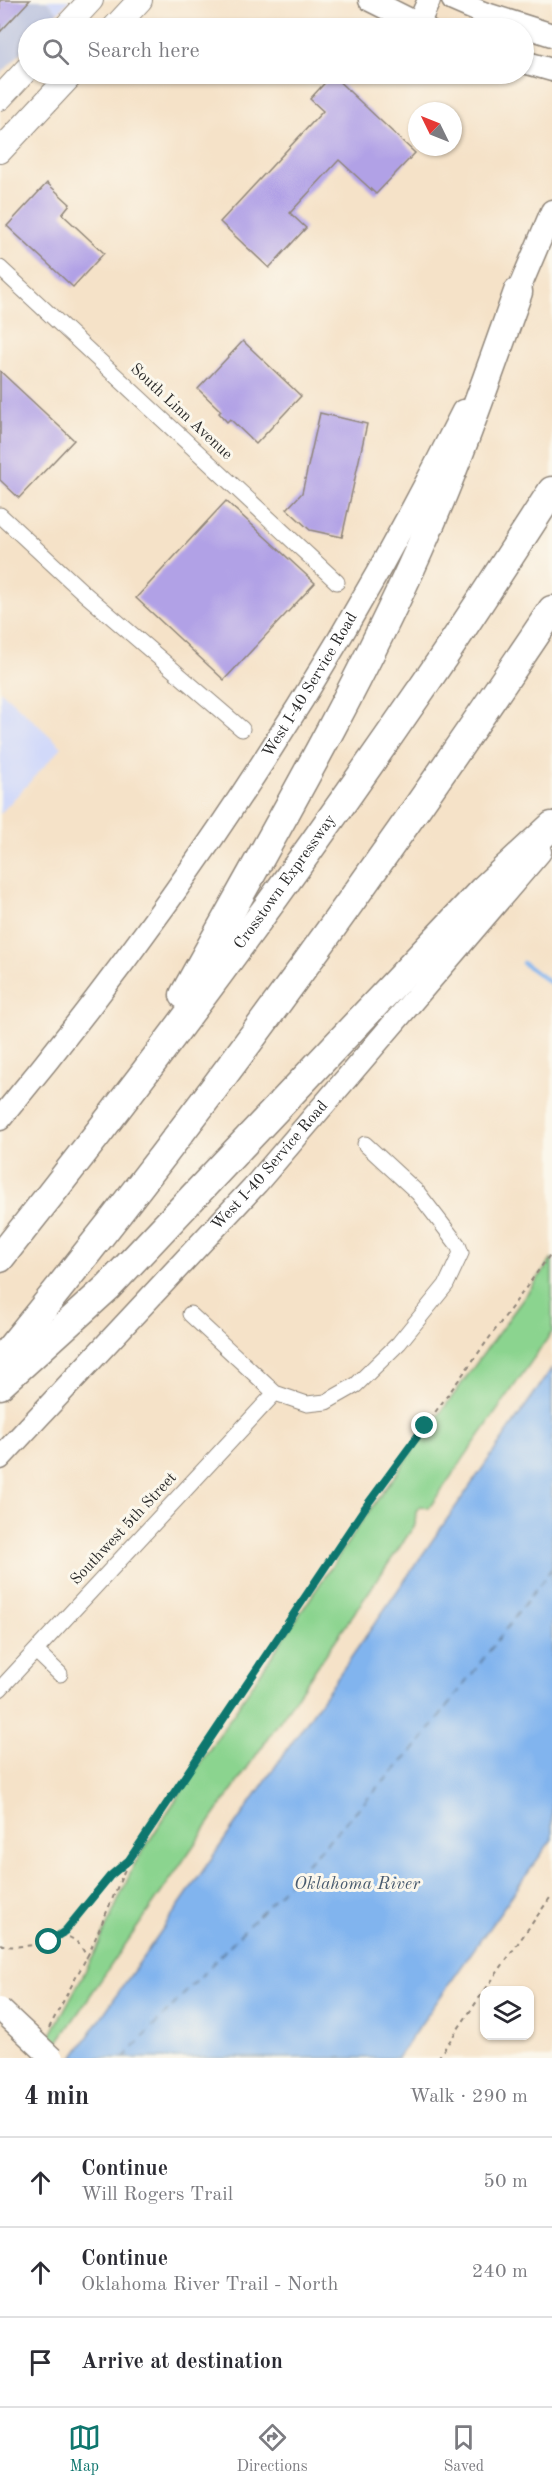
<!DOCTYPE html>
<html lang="en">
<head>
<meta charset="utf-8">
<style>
	:root { --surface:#fff; --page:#f2f2f3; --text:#2b2b33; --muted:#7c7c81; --line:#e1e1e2; --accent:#0f766e }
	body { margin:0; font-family:"Old Standard TT",serif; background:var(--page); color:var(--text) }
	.controls { position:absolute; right:18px; bottom:18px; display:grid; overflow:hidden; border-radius:12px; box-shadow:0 2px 4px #0004 }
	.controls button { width:54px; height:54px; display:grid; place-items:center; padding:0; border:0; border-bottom:2px solid var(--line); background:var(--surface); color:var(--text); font:30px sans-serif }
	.compass { position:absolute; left:408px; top:102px; width:54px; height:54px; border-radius:50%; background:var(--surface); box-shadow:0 2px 4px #0004; rotate:313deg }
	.stop { position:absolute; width:18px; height:18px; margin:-14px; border:4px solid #0f766e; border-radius:50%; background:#fff }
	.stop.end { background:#0f766e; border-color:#fff; box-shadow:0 2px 6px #0008 }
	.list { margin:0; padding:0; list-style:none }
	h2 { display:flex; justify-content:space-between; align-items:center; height:78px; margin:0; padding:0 24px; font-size:26px }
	h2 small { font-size:20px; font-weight:400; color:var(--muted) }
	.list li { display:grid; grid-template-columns:39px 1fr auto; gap:18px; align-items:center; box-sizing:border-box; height:90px; padding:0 24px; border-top:2px solid var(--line) }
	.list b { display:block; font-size:22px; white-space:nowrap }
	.list p { margin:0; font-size:20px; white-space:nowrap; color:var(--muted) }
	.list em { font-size:20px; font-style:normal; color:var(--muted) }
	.icon { flex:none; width:33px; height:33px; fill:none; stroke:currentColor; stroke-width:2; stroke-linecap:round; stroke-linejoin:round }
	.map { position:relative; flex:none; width:552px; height:2058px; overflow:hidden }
	.search { position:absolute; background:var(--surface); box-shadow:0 2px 4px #0004; left:18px; right:18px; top:18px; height:66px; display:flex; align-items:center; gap:15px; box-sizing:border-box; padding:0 21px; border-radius:33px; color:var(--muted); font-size:22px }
	.sheet { height:348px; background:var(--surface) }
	nav { display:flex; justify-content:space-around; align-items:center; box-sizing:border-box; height:84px; border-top:2px solid var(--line); background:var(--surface); font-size:16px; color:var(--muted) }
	nav a { display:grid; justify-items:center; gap:3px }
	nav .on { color:var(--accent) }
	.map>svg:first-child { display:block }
	.built { fill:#d1d9f9 }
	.industrial { fill:#bbc3de }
	.green { fill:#8bd48f; stroke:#5b805d; stroke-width:1.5 }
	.water { fill:#81b4ee; stroke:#56708c; stroke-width:1.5 }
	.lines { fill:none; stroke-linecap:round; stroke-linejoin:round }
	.stream { stroke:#81b4ee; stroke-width:4.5 }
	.ferry { stroke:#495b6f; stroke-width:1.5; stroke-dasharray:8 6; stroke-linecap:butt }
	.building { fill:#b1a1e6 }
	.minor-casing { stroke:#90867a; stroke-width:17 }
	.secondary-casing { stroke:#90867a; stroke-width:25 }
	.primary-casing { stroke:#90867a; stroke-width:26 }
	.motorway-casing { stroke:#90867a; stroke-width:31 }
	.path { stroke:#90867a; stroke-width:2; stroke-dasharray:4.5 4.5; stroke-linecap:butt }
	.minor { stroke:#fff; stroke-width:15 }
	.secondary { stroke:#fff; stroke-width:22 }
	.primary { stroke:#fff; stroke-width:24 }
	.motorway { stroke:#fff; stroke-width:28 }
	.secondary-bridge-casing { stroke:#90867a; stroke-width:25; stroke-linecap:butt }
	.secondary-bridge { stroke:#fff; stroke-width:22 }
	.route { stroke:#0f766e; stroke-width:8 }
	.labels { text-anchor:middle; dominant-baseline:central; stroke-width:6; stroke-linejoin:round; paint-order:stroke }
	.street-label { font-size:16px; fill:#2b2b2b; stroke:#fbf7ec }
	.water-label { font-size:18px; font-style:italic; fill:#495b6f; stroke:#fbf7ec }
</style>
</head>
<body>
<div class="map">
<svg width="552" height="2058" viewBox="0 0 552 2058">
	<rect width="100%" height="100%" fill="#fbf7ec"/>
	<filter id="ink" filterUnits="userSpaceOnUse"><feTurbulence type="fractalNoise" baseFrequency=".0167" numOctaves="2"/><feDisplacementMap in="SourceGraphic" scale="12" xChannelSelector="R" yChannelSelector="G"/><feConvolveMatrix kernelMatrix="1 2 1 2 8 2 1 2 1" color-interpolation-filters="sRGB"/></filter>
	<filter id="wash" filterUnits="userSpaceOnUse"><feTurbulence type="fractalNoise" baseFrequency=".008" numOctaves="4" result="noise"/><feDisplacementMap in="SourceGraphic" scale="24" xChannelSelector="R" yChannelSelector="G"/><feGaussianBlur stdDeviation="1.35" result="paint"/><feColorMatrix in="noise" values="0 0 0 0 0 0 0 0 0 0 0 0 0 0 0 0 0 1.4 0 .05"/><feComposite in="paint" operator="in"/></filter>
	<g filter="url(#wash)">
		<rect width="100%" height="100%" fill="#f5e2c8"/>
		<path class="built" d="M46 0H70L58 12Z
			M0 690 62 747 0 814Z"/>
		<path class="industrial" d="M0 0H46L58 12 43 28H28V45L0 75Z"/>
		<path class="green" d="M552 1259V1332L429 1508 420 1506 416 1511 415 1525 47 2058H35L49 2038 95 1953 134 1865 165 1816 362 1521Z"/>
		<path class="water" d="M552 1368V1839L397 2058H73Z"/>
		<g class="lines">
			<path class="stream" d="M523 963 552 984"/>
			<path class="ferry" d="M124 2058 419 1744 552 1568"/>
		</g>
		<g id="blocks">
			<path class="building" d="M0 0H30L0 32Z
				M332 75 415 153 376 194 339 160 290 213 306 228 269 268 220 222 323 111 310 99Z
				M47 183 70 204 62 214 104 253 73 287 7 226Z
				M243 341 301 396 256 444 230 419 227 422 219 413 221 411 198 389Z
				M0 371 74 440 19 498 0 480Z
				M320 413 367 424 342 537 310 530 287 509 302 493Z
				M226 501 315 583 224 680 136 598Z"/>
		</g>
	</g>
	<g filter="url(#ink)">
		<use href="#blocks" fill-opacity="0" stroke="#90867a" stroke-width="1.5"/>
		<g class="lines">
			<g class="minor-casing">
				<path id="minor" d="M0 268 337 582
					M0 515 85 594 242 729
					M190 1314 275 1393 307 1404 326 1402 356 1385 399 1343 446 1285 461 1253 458 1245 418 1193 365 1144
					M36 1651 60 1674
					M0 1689 275 1393"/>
			</g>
			<g class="secondary-casing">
				<g id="secondary">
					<path d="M370 0 426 28"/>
					<path d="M453 0 483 13 552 35"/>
					<path d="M418 25 429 0"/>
					<path d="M524 62 552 70"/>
					<path d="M511 308 552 211"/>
					<path id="s1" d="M0 1119C181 901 337 665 463 411"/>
					<path id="s2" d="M0 1458 257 1183 540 852"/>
				</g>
			</g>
			<g class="primary-casing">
				<path id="primary" d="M65 28 91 0
					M114 28 140 0
					M0 98 28 68
					M0 151 72 74"/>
			</g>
			<g class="motorway-casing">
				<g id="motorway">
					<path d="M184 995C265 848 351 703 419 550 457 465 487 379 518 292"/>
					<path id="s3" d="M0 1258C146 1076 284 889 416 697 463 630 507 560 552 491"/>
					<path d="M0 1361C198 1120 379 869 552 610"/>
					<path d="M0 1385 108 1287 483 890 552 826"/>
				</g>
			</g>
			<path class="path" d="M222 419 223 418
				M60 1935C75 1937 81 1944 87 1958
				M0 1944C8 1947 14 1947 23 1946 67 1944 82 1908 107 1879 113 1872 122 1866 129 1861
				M485 1990 552 1895
				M49 2028 90 1951 129 1860 374 1496 552 1252
				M438 2058 484 1991"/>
			<use href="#minor" class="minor"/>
			<use href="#secondary" class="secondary"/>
			<use href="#primary" class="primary"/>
			<use href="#motorway" class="motorway"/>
			<g class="secondary-bridge-casing">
				<path id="secondary-bridge" d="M0 2009 52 2058"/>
			</g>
			<use href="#secondary-bridge" class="secondary-bridge"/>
		</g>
	</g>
	<g class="lines" filter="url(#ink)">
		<path class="route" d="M49 1942 65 1931 110 1876 129 1860 364 1509 425 1426"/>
	</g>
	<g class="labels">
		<g class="street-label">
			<text transform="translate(181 412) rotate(43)">South Linn Avenue</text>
			<text stroke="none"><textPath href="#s1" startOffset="534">West I-40 Service Road</textPath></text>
			<text stroke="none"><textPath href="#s3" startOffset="472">Crosstown Expressway</textPath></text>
			<text stroke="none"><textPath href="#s2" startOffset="398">West I-40 Service Road</textPath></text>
			<text transform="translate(124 1529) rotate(-47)">Southwest 5th Street</text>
		</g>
		<g class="water-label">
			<text x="357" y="1884">Oklahoma River</text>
		</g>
	</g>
</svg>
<div class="controls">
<button><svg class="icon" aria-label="layers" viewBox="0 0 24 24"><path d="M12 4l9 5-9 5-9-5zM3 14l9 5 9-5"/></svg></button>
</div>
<svg class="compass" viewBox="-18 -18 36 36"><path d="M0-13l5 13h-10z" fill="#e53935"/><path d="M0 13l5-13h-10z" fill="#7c7c81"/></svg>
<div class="stop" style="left:49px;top:1942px"></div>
<div class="stop end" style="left:425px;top:1426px"></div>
<div class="search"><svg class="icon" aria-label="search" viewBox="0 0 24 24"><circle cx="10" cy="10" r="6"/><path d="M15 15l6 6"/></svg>Search here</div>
</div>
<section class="sheet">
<h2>4 min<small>Walk · 290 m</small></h2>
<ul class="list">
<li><svg class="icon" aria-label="ahead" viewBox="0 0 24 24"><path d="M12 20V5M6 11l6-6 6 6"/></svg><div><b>Continue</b><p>Will Rogers Trail</p></div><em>50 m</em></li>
<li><svg class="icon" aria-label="ahead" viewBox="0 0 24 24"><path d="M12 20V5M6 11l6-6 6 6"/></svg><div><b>Continue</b><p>Oklahoma River Trail - North</p></div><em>240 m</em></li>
<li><svg class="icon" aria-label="arrive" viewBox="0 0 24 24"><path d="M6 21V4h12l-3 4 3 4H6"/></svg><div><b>Arrive at destination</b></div></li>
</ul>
</section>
<nav>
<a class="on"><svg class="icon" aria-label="map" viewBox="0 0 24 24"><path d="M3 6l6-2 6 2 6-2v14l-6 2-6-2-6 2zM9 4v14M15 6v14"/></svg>Map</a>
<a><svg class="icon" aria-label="directions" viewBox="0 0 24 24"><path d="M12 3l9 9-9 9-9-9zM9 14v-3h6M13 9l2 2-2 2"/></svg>Directions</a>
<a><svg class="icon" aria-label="saved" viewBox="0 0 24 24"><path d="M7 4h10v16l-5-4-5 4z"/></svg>Saved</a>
</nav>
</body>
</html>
